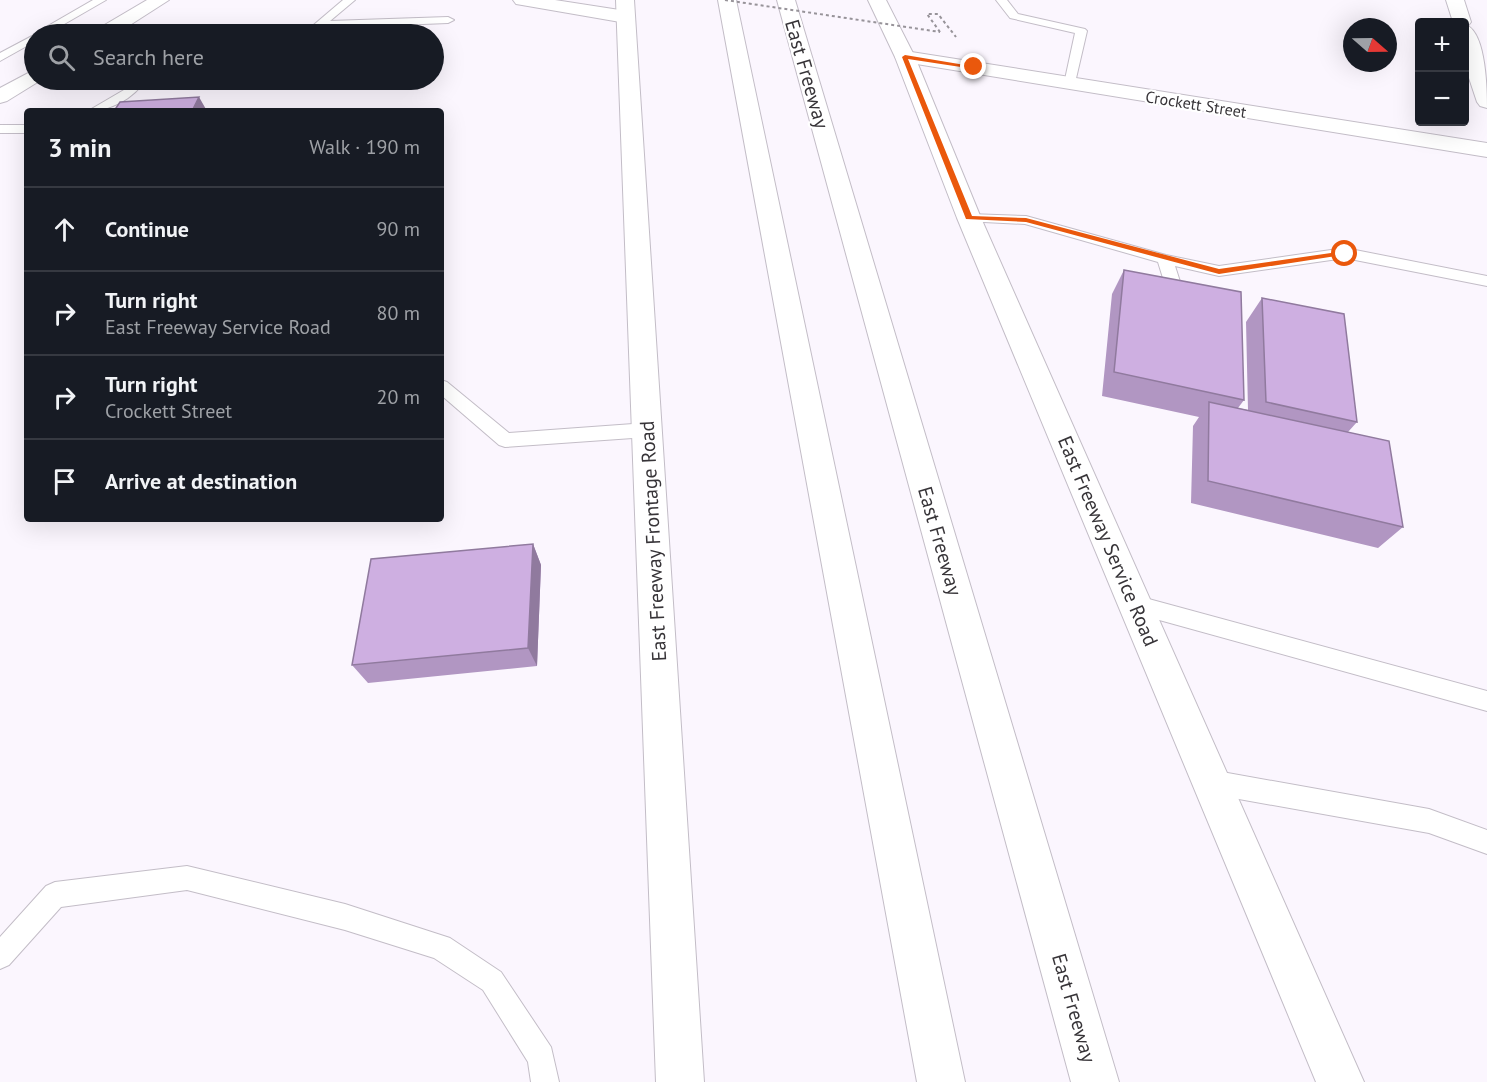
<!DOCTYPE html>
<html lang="en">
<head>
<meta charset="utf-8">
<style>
	:root { --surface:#171b24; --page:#20242c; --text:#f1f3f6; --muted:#9ea1a6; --line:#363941 }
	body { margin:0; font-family:"PT Sans",sans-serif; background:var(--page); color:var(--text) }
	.controls { position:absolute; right:18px; top:18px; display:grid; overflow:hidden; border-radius:6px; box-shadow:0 6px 24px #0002 }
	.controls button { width:54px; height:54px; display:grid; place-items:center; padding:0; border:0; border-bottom:2px solid var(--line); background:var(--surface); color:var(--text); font:30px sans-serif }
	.compass { position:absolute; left:1343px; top:18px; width:54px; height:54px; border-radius:50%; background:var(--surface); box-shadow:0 6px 24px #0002; rotate:110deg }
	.stop { position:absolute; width:18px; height:18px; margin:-14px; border:4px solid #ea580c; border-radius:50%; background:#fff }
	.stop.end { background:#ea580c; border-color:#fff; box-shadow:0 2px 6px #0008 }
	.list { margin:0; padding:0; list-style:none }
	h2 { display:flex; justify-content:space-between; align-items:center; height:78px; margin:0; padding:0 24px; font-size:26px }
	h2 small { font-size:20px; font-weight:400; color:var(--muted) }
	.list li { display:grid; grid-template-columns:39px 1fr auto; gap:18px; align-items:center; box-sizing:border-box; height:84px; padding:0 24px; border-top:2px solid var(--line) }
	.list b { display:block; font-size:22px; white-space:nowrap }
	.list p { margin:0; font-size:20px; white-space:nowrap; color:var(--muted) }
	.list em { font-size:20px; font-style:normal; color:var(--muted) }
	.icon { flex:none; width:33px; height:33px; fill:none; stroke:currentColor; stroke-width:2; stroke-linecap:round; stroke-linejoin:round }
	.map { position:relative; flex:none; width:1487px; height:1082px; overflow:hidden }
	.search { position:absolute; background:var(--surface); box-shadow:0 6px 24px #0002; left:24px; top:24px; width:420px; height:66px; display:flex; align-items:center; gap:15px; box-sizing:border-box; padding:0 21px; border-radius:33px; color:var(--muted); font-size:22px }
	.panel { position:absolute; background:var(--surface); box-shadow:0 6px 24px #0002; left:24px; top:108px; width:420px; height:414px; border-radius:6px }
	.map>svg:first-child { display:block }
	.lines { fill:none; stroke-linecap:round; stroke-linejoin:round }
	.lane-casing { stroke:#c3bdc7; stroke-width:2 }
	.street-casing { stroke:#c3bdc7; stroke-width:2 }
	.secondary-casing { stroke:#c3bdc7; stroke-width:2 }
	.highway-casing { stroke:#c3bdc7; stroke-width:2 }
	.path { stroke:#979399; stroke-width:2; stroke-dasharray:3 3; stroke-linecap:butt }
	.lane { fill:#fff; fill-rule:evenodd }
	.street { fill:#fff; fill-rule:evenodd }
	.secondary { fill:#fff; fill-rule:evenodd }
	.highway { fill:#fff; fill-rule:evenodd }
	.path-bridge { stroke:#979399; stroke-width:2; stroke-dasharray:3 3; stroke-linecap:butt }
	.wall { fill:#b196c2 }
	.shaded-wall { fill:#907a9e }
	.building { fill:#ceafe1; stroke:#907a9e; stroke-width:1.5 }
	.route { fill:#ea580c }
	.labels { text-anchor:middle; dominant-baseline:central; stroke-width:4.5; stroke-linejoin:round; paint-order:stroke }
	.far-street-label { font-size:16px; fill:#373438; stroke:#fff }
	.street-label { font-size:20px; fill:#373438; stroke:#fff }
</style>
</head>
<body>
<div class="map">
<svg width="1487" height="1082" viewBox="0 0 1487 1082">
	<rect width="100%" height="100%" fill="#fbf6fe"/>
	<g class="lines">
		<g class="lane-casing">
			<path id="lane" d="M93 0H106L47 34H34Z
				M343 0H355L330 21 448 17 454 20 448 23 322 28 314 34H303Z
				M996 0H1007L1018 14 1085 29 1087 31 1074 87H1066L1064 84 1075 33 1010 18Z
				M34 35V42L0 61V53Z
				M133 80H145C134 99 109 111 88 111L129 87Z
				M0 125H27V133H0Z
				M969 214 1026 216 1166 255 1219 266 1345 248 1487 276V286L1345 258 1219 276 1175 266 1183 291 1175 296 1167 291 1158 262 1025 224 964 221 962 218Z
				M441 380 447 382 509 433 647 423 653 425 656 430 653 435 647 437 505 447 499 445 441 395Z
				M1134 595 1487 691V711L1134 613 1127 610 1124 604 1127 598Z
				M1211 770 1429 809 1487 830V854L1429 833 1211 794 1203 790 1199 782 1203 774Z
				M187 866 345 904 450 938 501 972 551 1047 559 1082H531L528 1062 483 990 434 958 345 930 187 890 61 907 9 965 0 969V937L46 886 55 882Z"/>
		</g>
		<g class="street-casing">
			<path id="street" d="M147 0H169L116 34H93L96 30Z
				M513 0H555L626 11 633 13 635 17 633 21 626 23 522 5 516 4Z
				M1446 0H1464L1471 22 1468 26C1486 36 1487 90 1487 108L1480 106 1477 102 1464 63V22H1453Z
				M905 51 1487 143V157L898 61 895 57 898 53Z
				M34 70V80H41L7 101 0 103V88Z"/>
		</g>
		<g class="secondary-casing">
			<path id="secondary" d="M616 0H634L704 1082H656Z
				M868 0H886L915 57 981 218 1364 1082H1316L957 218 895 57Z"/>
		</g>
		<g class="highway-casing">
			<path id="highway" d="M718 0H736L965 1082H917Z
				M777 0H795L1119 1082H1071Z"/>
		</g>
		<path class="path" d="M940 32 927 14H938L956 37"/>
		<use href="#lane" class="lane"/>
		<use href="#street" class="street"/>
		<use href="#secondary" class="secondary"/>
		<use href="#highway" class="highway"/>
		<path class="path-bridge" d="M725 0 940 32"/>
	</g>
	<path class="wall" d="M1124 270 1244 400 1238 408 1248 410 1246 322 1262 298 1357 422 1348 432 1403 527 1378 548 1191 503 1193 426 1199 417 1102 396 1112 294Z
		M533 544 541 565 537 666 368 683 352 665Z"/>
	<path class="shaded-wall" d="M199 97 207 111H192Z
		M533 544 541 565 537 666 528 648Z"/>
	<path class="building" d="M199 97 192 111H114L120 102Z
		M1124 270 1241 292 1244 400 1114 372Z
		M1262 298 1344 314 1357 422 1266 402Z
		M1209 402 1389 441 1403 527 1208 481Z
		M533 544 528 648 352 665 371 559Z"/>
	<path class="route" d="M905 55 977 67 974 69 908 59 972 216 1026 218 1219 269 1345 251 1349 254 1219 274 1026 222 966 219 902 57Z"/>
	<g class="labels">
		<g class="far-street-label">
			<text transform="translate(1196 104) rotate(9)">Crockett Street</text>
		</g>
		<g class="street-label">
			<text transform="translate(807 74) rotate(74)">East Freeway</text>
			<text transform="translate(653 541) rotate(-93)">East Freeway Frontage Road</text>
			<text transform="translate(940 541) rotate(74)">East Freeway</text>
			<text transform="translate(1108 541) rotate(67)">East Freeway Service Road</text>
			<text transform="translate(1074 1008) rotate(74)">East Freeway</text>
		</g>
	</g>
</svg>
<div class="controls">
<button>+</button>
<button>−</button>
</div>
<svg class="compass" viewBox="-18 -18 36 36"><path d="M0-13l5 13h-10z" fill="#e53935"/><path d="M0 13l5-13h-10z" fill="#9ea1a6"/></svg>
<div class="stop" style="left:1345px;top:254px"></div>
<div class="stop end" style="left:974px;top:67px"></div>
<div class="search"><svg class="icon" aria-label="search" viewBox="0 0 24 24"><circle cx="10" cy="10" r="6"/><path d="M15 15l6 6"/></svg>Search here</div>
<section class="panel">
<h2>3 min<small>Walk · 190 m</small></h2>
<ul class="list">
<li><svg class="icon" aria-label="ahead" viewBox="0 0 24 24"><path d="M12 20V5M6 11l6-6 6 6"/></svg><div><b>Continue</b></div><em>90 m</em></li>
<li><svg class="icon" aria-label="right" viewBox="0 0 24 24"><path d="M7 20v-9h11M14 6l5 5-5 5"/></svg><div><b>Turn right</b><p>East Freeway Service Road</p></div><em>80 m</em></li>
<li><svg class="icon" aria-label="right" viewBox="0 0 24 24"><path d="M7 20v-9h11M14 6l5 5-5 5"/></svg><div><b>Turn right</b><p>Crockett Street</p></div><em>20 m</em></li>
<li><svg class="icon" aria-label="arrive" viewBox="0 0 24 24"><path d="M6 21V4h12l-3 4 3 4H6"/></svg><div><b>Arrive at destination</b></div></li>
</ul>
</section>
</div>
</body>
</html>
